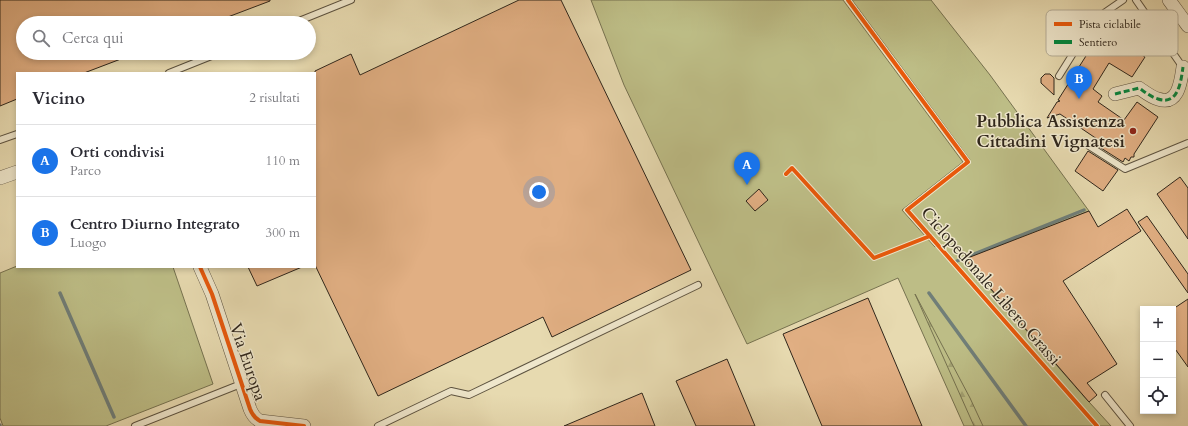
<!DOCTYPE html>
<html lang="it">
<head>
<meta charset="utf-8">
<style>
	:root { --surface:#fff; --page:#f7f7f7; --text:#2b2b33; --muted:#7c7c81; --line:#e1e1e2; --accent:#1a73e8 }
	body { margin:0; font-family:Cardo,serif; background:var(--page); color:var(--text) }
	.controls { position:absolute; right:12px; bottom:12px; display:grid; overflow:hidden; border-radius:0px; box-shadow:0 2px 6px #0003 }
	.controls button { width:36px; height:36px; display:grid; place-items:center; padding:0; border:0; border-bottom:1px solid var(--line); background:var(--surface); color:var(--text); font:20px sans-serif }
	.you { position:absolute; left:539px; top:192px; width:14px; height:14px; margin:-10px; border:3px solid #fff; border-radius:50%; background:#1a73e8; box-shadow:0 0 0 6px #1a73e833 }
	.badge { display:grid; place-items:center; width:26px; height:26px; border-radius:50%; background:var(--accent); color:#fff; font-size:13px; font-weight:700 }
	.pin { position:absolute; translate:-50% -33px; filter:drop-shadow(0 1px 2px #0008) }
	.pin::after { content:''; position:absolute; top:21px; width:14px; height:12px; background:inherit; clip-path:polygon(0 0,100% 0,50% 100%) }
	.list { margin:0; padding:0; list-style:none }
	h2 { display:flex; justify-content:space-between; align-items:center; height:52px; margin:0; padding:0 16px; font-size:17px }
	h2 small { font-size:13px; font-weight:400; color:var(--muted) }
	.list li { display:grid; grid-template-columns:26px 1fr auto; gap:12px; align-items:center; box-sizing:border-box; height:72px; padding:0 16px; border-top:1px solid var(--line) }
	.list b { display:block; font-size:15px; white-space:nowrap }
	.list p { margin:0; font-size:13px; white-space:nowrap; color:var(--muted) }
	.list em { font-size:13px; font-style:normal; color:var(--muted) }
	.icon { flex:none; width:22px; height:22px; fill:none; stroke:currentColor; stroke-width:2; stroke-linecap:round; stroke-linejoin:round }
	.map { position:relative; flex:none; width:1188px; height:426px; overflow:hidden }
	.search { position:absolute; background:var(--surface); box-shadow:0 2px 6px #0003; left:16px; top:16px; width:300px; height:44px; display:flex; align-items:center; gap:10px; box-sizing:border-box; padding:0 14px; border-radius:22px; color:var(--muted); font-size:15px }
	.panel { position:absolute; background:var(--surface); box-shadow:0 2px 6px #0003; left:16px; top:72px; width:300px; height:196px; border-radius:0px }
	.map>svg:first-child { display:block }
	.green { fill:#bdbd86; stroke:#767250 }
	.forest { fill:url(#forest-firs); stroke:#767250 }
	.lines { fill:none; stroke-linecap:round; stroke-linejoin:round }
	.stream { stroke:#707e78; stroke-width:3.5 }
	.building { fill:#e1af83; stroke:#2f261b }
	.lane-casing { stroke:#5d5340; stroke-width:8 }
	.street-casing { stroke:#5d5340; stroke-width:14 }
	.lane { stroke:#efe7cc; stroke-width:6 }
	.street { stroke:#efe7cc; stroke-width:13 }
	.quiet { stroke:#00873e; stroke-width:3; stroke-dasharray:6 3; stroke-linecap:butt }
	.cycleway-casing { stroke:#efe7cc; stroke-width:6 }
	.cycleway { stroke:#e8590c; stroke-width:4 }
	.poi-dot { fill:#8f2418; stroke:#efe7cc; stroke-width:1.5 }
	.labels { text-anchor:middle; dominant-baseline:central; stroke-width:3; stroke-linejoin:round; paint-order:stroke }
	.poi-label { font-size:17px; font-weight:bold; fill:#2f261b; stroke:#efe7cc; text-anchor:end }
	.street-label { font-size:17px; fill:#2f261b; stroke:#efe7cc }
	.key { fill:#efe7cc; stroke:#b5ad97; stroke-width:1 }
	.key-label { font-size:11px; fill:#2f261b }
</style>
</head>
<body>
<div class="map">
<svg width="1188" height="426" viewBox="0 0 1188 426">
	<defs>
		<pattern id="forest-firs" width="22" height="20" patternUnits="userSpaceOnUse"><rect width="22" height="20" fill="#bdbd86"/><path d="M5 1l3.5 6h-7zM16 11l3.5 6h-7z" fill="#a3a273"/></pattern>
	</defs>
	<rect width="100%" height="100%" fill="#e7dab0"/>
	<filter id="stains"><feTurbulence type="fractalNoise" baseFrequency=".005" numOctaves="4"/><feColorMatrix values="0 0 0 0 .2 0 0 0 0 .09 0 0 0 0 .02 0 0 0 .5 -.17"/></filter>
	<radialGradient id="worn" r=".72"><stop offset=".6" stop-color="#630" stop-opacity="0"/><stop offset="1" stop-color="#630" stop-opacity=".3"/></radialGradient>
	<path class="green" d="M591 0H843L963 162 902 210 935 247 939 244 909 210 970 160 852 0H931L990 75 1089 211 965 260 1079 391 1111 426H964L898 278 747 344 624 85Z
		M17 266V267H173L213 384 106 426H3L0 418V273Z"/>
	<path class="forest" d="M915 294 970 398 983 426H974Z"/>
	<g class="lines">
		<path class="stream" d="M957 261 1084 210
			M60 293 114 417
			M929 293 1026 426
			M0 425V426"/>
	</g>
	<path class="building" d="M0 0H270V1L212 23H23V53L134 54 84 73H17V99L0 106Z
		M519 0H561L691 270 552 337 543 317 378 396 315 265V71L351 54 360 75Z
		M1108 30 1109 34 1145 57 1132 77 1109 63 1093 89 1102 96 1098 102 1124 120 1137 102 1158 117 1134 154V157H1131L1129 161 1125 158 1123 162 1093 143 1097 139 1060 114 1047 118 1057 102 1060 101 1058 100 1098 37 1097 32Z
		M1045 74H1050L1054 78V95L1041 83V78Z
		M1088 151 1118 170 1103 191 1075 171Z
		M1180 177 1188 188V239L1157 194Z
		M759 189 768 200 755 211 746 201Z
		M1127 209 1141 231 1063 281 1117 364 1087 383 1097 395 1089 402 965 259 1089 211 1098 227Z
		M1147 216 1188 274V293L1138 222Z
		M248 267H302L257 286Z
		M868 298 922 426H822L783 334Z
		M1188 299V367L1173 346V309Z
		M727 359 755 426H696L676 381Z
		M642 393 655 426H564Z"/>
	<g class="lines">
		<g class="lane-casing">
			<path id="lane" d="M1136 0 1184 69
				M294 23 351 0
				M169 73 219 53
				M1059 76 1094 20 1123 0
				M0 140 17 134
				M1089 146 1125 169 1188 143
				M1105 395 1130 426
				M135 426 241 384
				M378 426 451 391 469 395 698 285"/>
		</g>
		<g class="street-casing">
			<path id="street" d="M1169 0 1188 26
				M1115 94 1139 88C1145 92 1151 97 1158 99 1179 106 1181 80 1183 67
				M0 178 17 172
				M200 267 212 294 250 409C252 414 254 418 260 421L304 426"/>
		</g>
		<use href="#lane" class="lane"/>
		<use href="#street" class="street"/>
		<path class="quiet" d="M1115 94 1139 88C1145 92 1151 97 1158 99 1179 106 1181 80 1183 67"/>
		<g class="cycleway-casing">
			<path id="cycleway" d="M848 0 968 162 907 210 1097 426
				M786 174 792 168 874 258 930 236
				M200 267 212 294 250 409C252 414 254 418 260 421L304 426"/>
		</g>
		<use href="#cycleway" class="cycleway"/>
	</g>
	<circle class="poi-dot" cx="1133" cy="131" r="4"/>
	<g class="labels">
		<g class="poi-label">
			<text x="1125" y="121">Pubblica Assistenza<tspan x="1125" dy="20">Cittadini Vignatesi</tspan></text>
		</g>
		<g class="street-label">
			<text transform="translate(991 286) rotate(49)">Ciclopedonale Libero Grassi</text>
			<text transform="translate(248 362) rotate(71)">Via Europa</text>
		</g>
	</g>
	<rect x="1046" y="10" width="132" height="46" rx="6" class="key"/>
	<rect x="1054" y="22" width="18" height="4" fill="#e8590c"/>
	<rect x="1054" y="40" width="18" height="4" fill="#00873e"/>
	<g class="key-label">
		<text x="1079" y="28">Pista ciclabile</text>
		<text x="1079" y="46">Sentiero</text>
	</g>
	<rect width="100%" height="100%" filter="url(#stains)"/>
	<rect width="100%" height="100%" fill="url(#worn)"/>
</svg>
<div class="controls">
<button>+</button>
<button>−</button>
<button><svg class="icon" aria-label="locate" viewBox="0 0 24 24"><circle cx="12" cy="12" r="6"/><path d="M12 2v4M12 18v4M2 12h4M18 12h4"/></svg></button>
</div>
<div class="you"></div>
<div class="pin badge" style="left:747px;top:185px">A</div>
<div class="pin badge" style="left:1079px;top:99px">B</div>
<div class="search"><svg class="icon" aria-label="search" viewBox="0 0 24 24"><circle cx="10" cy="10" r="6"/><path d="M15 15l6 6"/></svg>Cerca qui</div>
<section class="panel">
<h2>Vicino<small>2 risultati</small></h2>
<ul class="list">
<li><span class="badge">A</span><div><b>Orti condivisi</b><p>Parco</p></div><em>110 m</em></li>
<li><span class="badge">B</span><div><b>Centro Diurno Integrato</b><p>Luogo</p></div><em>300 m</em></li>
</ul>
</section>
</div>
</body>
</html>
